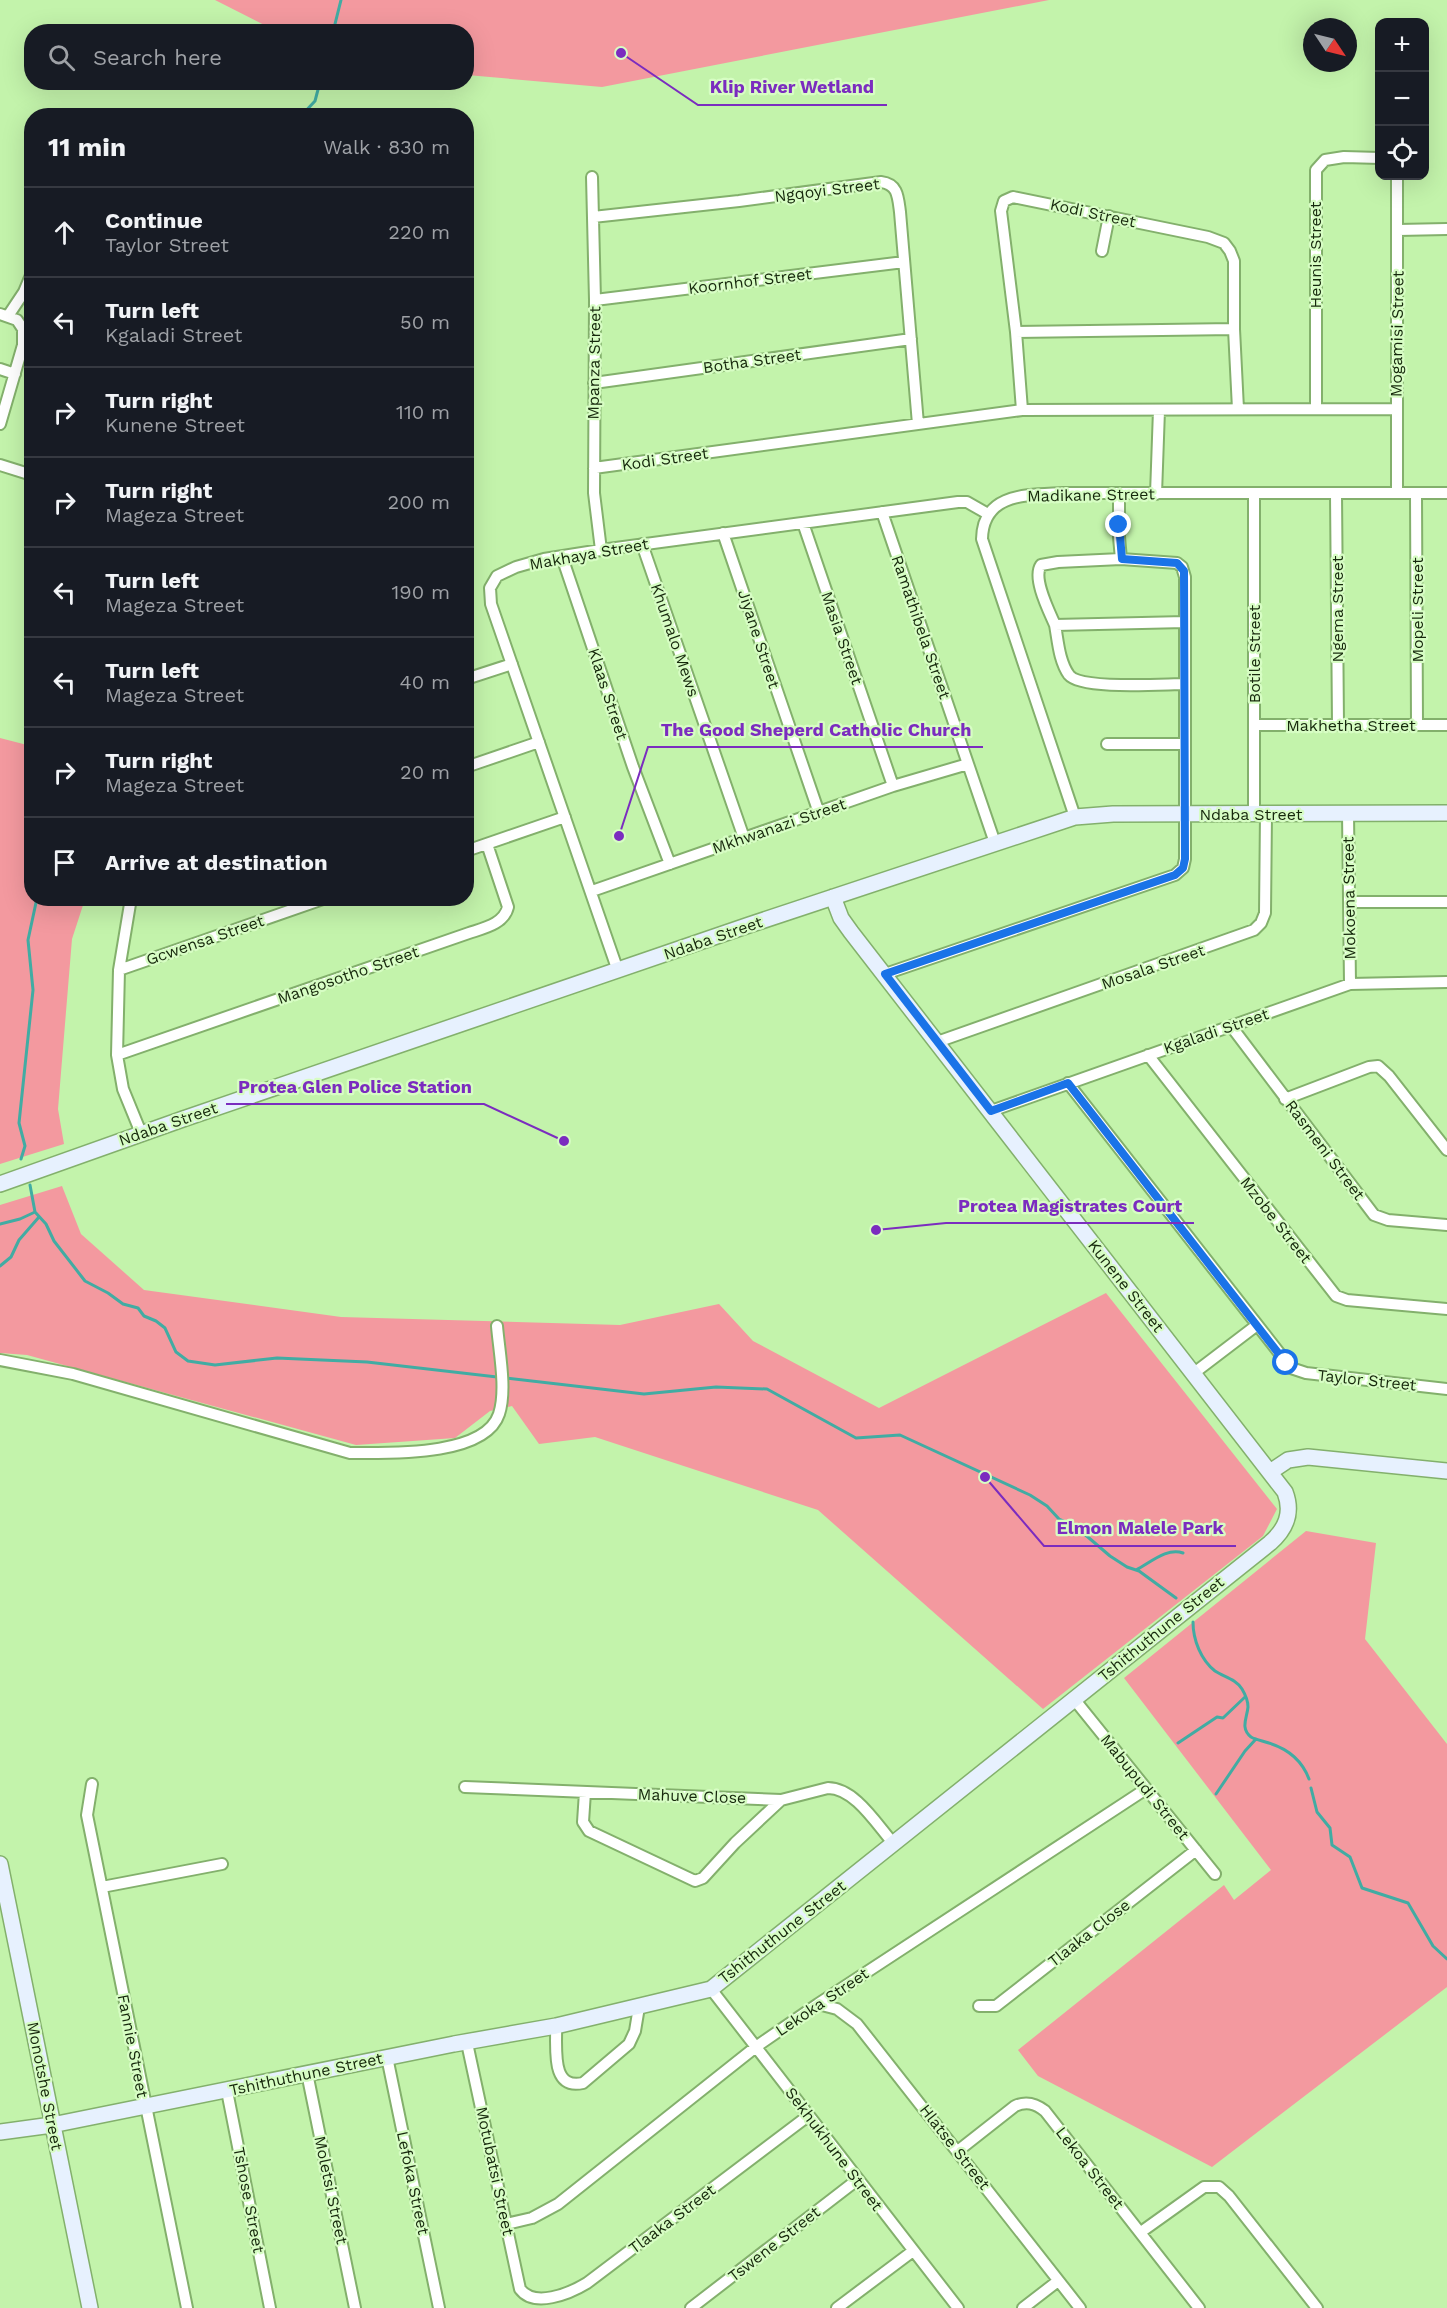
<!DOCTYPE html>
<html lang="en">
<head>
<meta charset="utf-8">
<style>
	:root { --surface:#171b24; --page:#20242c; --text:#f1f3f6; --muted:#9ea1a6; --line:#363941 }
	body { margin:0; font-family:"Work Sans",sans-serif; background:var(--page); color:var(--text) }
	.controls { position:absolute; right:18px; top:18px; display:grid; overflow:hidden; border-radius:12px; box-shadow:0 6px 24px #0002 }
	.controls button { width:54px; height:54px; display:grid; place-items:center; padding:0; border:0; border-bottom:2px solid var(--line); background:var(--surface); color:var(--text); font:30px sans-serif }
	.compass { position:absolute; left:1303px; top:18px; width:54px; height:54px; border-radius:50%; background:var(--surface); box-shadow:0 6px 24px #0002; rotate:125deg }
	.stop { position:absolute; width:18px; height:18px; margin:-14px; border:4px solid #1a73e8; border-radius:50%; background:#fff }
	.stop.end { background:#1a73e8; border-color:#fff; box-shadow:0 2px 6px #0008 }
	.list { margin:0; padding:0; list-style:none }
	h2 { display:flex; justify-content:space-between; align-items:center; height:78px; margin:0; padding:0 24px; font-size:26px }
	h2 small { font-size:20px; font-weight:400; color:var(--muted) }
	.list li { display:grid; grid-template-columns:39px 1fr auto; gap:18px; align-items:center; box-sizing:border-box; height:90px; padding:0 24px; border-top:2px solid var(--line) }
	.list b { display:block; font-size:22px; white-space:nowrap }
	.list p { margin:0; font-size:20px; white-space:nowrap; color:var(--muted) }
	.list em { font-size:20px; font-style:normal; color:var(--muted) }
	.icon { flex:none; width:33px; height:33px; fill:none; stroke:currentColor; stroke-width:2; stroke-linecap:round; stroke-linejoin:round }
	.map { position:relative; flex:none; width:1447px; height:2308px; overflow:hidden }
	.search { position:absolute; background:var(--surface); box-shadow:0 6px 24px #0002; left:24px; top:24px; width:450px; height:66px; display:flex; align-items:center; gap:15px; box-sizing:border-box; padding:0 21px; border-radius:24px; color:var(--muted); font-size:22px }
	.panel { position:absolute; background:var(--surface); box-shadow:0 6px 24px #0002; left:24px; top:108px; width:450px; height:798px; border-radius:24px }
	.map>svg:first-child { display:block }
	.green { fill:#f3999f }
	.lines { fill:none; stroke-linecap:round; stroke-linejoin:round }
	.stream { stroke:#41aca3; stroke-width:3 }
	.street-casing { stroke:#83b06c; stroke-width:14 }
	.secondary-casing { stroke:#83b06c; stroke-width:18 }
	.street { stroke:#fff; stroke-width:10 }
	.secondary { stroke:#e7f1fe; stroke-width:15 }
	.route { stroke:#1a73e8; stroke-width:8 }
	.labels { text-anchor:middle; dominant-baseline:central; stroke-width:4.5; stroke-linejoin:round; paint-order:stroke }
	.street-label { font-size:16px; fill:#16280c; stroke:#d7fdc4 }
	.leader { fill:none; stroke:#7b2cbf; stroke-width:2 }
	.callout-dot { fill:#7b2cbf; stroke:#d7fdc4; stroke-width:2 }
	.callout-label { font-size:18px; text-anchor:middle; font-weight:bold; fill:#7b2cbf; stroke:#d7fdc4; stroke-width:4.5; stroke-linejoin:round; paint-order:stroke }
</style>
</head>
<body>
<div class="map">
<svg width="1447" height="2308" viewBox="0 0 1447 2308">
	<rect width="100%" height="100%" fill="#c3f3ab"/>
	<path class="green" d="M215 0H1049L602 87 467 75 466 32 276 31Z
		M0 738 31 746 32 898 85 899 72 939 58 1109 64 1144 0 1164Z
		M62 1186 81 1234 144 1290 341 1317 620 1325 719 1304 753 1341 879 1408 1106 1293 1277 1509 1263 1536 1043 1709 818 1510 595 1437 539 1444 512 1406 490 1411 455 1438 356 1445 27 1355 0 1353V1205Z
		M1306 1531 1376 1543 1365 1639 1447 1744V1987L1212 2167 1038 2076 1018 2050 1224 1885 1234 1900 1271 1870 1124 1678Z"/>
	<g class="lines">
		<path class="stream" d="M333 32 341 0
			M301 116 315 101 320 82
			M21 1159 25 1146 19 1123 33 990 28 940 37 898
			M30 1185 35 1212 46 1224 54 1241 85 1281 108 1293 123 1304 138 1308 144 1316 156 1321 165 1328 176 1352 188 1361 215 1365 277 1358 367 1362 644 1394 716 1387 767 1389 856 1438 900 1435 1030 1495 1047 1506 1059 1519 1075 1526 1110 1556 1127 1567 1139 1571 1176 1598
			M0 1224 20 1219 35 1212
			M0 1266 11 1257 19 1240 39 1217
			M1136 1570C1150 1563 1167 1547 1183 1553
			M1193 1622C1193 1640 1201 1660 1215 1671 1224 1677 1236 1679 1242 1689 1245 1694 1248 1702 1248 1707 1247 1718 1240 1728 1251 1737 1256 1740 1264 1741 1269 1743 1288 1749 1302 1760 1309 1779
			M1178 1743 1217 1717 1223 1718 1245 1697
			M1311 1788 1317 1812 1330 1828 1332 1845 1350 1857 1362 1888 1408 1903 1433 1946 1447 1959
			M1216 1794 1245 1751 1256 1739"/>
		<g class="street-casing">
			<path id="street" d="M1397 176V493
				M592 177 595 300 594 493 601 550
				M593 217 739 201 881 182C898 184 898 197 900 212L918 424
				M1398 230 1447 229
				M1102 251 1109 216
				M595 300 904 262
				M0 314 17 320 23 329V345L0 424
				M8 316 24 292 32 273
				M1016 332 1234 329
				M0 369 15 374
				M594 383 911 339
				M1316 409V170L1325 160 1344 157 1380 158
				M1022 410 1016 332 1001 211 1004 201 1013 197 1208 237 1224 243 1230 251 1234 261V329L1238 409
				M0 465 32 475
				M594 468 1022 410 1397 409
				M1156 494 1159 410
				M1336 494 1338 724
				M1416 494 1417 725
				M1254 495V813
				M882 512 995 843
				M803 523 893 786
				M723 533 819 813
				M642 544 744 838
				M562 557 633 767 670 864
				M1121 559 1058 562 1041 565C1032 578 1049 611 1055 625L1185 622
				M1055 625C1058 641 1059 661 1069 675 1081 690 1163 684 1185 684
				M466 679 512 664
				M1254 725H1447
				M1107 744H1185
				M466 767 539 742
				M1348 813 1350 984
				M1075 817 982 539C983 492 1028 495 1063 493H1447
				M466 851 565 817
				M592 891 893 786 968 764
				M131 898 119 970 117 1055 123 1089 141 1133
				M1349 902H1447
				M119 970 326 898
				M618 971 491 604 490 588 497 576 516 567 544 559 601 550 958 502H967L988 514
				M885 974 1175 875 1183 868 1185 859V577L1182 567 1177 563 1121 559 1119 537V493
				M1231 1026 1374 1215 1388 1220 1447 1225
				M937 1042 1254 930 1261 923 1265 913 1266 813
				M117 1055 469 933C484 928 504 924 508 907L487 844
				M1148 1055 1336 1296 1347 1300 1447 1309
				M1068 1083 1291 1368 1306 1373 1447 1389
				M1285 1099 1369 1067 1378 1066 1389 1076 1447 1150
				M991 1111 1350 984 1447 982
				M0 1360 73 1374 350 1453C387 1453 485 1457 499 1414 507 1390 499 1351 497 1326
				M1194 1373 1257 1325
				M1074 1699 1215 1874
				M92 1784 87 1815 187 2308
				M465 1787 781 1800 828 1788C855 1788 877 1825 894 1844
				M585 1792 583 1822 589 1831 695 1881 703 1878 735 1843 781 1800
				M102 1887 222 1864
				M711 1989 958 2308
				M818 2004 837 2009 857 2024 1080 2308
				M979 2006H996L1196 1850
				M556 2026C557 2048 550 2090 583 2083L629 2044 635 2031 639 2007
				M467 2043 520 2289C534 2308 569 2294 587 2283L808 2116
				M387 2057 439 2308
				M307 2073 355 2308
				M227 2091 270 2308
				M959 2150 1015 2106C1026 2101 1035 2103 1045 2111L1199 2308
				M506 2224 532 2218 558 2204 757 2046 818 2004 1146 1789
				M1141 2232 1204 2187H1219L1229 2196 1317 2308
				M691 2308 857 2180
				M837 2308 913 2251
				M1023 2308 1058 2281"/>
		</g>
		<g class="secondary-casing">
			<path id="secondary" d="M0 1184 183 1119 749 925 1075 817 1113 814 1447 813
				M1270 1472 1288 1460 1308 1457 1447 1471
				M0 1864 90 2308
				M0 2132 52 2125 454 2044 556 2026 711 1989 1270 1543C1286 1529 1293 1513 1285 1492L851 932 841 918 833 897"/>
		</g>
		<use href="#street" class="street"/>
		<use href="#secondary" class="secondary"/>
	</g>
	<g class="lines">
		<path class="route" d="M1119 525 1122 559 1177 563 1184 571 1185 859 1183 868 1175 875 885 974 991 1111 1068 1083 1286 1363"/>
	</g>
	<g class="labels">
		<g class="street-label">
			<text transform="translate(827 190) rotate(-7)">Ngqoyi Street</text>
			<text transform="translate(1093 213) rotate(12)">Kodi Street</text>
			<text transform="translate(1315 255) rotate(-90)">Heunis Street</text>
			<text transform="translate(750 281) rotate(-7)">Koornhof Street</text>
			<text transform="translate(1397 334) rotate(-89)">Mogamisi Street</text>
			<text transform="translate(752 361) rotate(-8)">Botha Street</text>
			<text transform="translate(594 363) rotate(-89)">Mpanza Street</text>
			<text transform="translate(665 459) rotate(-8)">Kodi Street</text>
			<text transform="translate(1091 495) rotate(-1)">Madikane Street</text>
			<text transform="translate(589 554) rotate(-10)">Makhaya Street</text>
			<text transform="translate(1337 609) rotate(-90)">Ngema Street</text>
			<text transform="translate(1417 610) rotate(-90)">Mopeli Street</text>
			<text transform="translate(921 627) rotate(71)">Ramathibela Street</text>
			<text transform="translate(842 638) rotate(71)">Masia Street</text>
			<text transform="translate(759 639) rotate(72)">Jiyane Street</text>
			<text transform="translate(675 640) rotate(71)">Khumalo Mews</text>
			<text transform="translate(1254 654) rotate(-90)">Botile Street</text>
			<text transform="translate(608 694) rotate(72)">Klaas Street</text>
			<text x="1351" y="725">Makhetha Street</text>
			<text x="1251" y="814">Ndaba Street</text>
			<text transform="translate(779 826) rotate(-19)">Mkhwanazi Street</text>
			<text transform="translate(1349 898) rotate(-91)">Mokoena Street</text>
			<text transform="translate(713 938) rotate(-19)">Ndaba Street</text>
			<text transform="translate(205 940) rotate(-19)">Gcwensa Street</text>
			<text transform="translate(1153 967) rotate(-19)">Mosala Street</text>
			<text transform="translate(348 975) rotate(-19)">Mangosotho Street</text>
			<text transform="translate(1216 1031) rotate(-19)">Kgaladi Street</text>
			<text transform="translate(168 1124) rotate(-19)">Ndaba Street</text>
			<text transform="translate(1325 1150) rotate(53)">Rasmeni Street</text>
			<text transform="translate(1276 1220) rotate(52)">Mzobe Street</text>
			<text transform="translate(1126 1286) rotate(52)">Kunene Street</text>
			<text transform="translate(1367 1380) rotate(6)">Taylor Street</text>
			<text transform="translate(1161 1629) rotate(-39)">Tshithuthune Street</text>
			<text transform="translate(1145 1787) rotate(51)">Mabupudi Street</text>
			<text transform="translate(692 1796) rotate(2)">Mahuve Close</text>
			<text transform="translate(782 1932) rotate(-38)">Tshithuthune Street</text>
			<text transform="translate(1089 1933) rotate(-38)">Tlaaka Close</text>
			<text transform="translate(822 2002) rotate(-34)">Lekoka Street</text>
			<text transform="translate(133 2046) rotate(79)">Fannie Street</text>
			<text transform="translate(306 2074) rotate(-12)">Tshithuthune Street</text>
			<text transform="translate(45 2086) rotate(79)">Monotshe Street</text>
			<text transform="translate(955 2147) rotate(52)">Hlatse Street</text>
			<text transform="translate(834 2149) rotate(53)">Sekhukhune Street</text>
			<text transform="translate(1090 2168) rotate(52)">Lekoa Street</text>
			<text transform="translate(495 2171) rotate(78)">Motubatsi Street</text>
			<text transform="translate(413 2183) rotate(78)">Lefoka Street</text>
			<text transform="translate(331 2190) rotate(78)">Moletsi Street</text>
			<text transform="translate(249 2200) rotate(79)">Tshose Street</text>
			<text transform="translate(672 2219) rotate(-37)">Tlaaka Street</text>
			<text transform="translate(774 2244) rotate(-38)">Tswene Street</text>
		</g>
	</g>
	<path class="leader" d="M621 53L698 105H887M619 836L648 747H983M564 1141L484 1104H226M876 1230L946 1223H1194M985 1477L1044 1546H1236"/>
	<g class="callout-dot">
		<circle cx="621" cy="53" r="6"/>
		<circle cx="619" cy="836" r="6"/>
		<circle cx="564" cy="1141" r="6"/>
		<circle cx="876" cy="1230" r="6"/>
		<circle cx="985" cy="1477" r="6"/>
	</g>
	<g class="callout-label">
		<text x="792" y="93">Klip River Wetland</text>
		<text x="816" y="736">The Good Sheperd Catholic Church</text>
		<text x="355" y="1093">Protea Glen Police Station</text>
		<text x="1070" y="1212">Protea Magistrates Court</text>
		<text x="1140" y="1534">Elmon Malele Park</text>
	</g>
</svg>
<div class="controls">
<button>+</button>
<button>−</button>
<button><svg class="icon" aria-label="locate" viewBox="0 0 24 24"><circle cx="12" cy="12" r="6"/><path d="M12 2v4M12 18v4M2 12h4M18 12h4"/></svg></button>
</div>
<svg class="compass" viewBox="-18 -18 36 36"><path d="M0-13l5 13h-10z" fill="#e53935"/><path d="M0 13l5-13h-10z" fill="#9ea1a6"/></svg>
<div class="stop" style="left:1286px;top:1363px"></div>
<div class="stop end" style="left:1119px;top:525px"></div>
<div class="search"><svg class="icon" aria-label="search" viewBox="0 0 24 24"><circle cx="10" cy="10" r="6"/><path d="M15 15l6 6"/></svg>Search here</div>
<section class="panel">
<h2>11 min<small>Walk · 830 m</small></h2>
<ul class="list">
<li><svg class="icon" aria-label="ahead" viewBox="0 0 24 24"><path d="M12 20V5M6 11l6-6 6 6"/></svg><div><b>Continue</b><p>Taylor Street</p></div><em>220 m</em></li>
<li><svg class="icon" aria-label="left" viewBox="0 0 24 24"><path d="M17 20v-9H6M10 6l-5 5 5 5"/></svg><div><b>Turn left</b><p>Kgaladi Street</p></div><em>50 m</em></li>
<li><svg class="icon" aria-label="right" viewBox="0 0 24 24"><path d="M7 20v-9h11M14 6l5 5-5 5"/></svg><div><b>Turn right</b><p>Kunene Street</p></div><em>110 m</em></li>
<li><svg class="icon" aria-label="right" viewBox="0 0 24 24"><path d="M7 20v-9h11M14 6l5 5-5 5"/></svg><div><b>Turn right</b><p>Mageza Street</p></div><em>200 m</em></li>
<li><svg class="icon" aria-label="left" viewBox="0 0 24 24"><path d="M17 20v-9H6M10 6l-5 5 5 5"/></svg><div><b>Turn left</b><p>Mageza Street</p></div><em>190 m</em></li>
<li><svg class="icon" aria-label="left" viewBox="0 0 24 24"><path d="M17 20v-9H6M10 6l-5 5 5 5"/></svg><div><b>Turn left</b><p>Mageza Street</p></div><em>40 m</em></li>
<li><svg class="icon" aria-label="right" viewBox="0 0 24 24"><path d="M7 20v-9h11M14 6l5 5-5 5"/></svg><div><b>Turn right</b><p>Mageza Street</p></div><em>20 m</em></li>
<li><svg class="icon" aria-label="arrive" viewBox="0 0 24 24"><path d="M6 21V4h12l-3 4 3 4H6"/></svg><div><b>Arrive at destination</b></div></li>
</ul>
</section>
</div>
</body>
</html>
